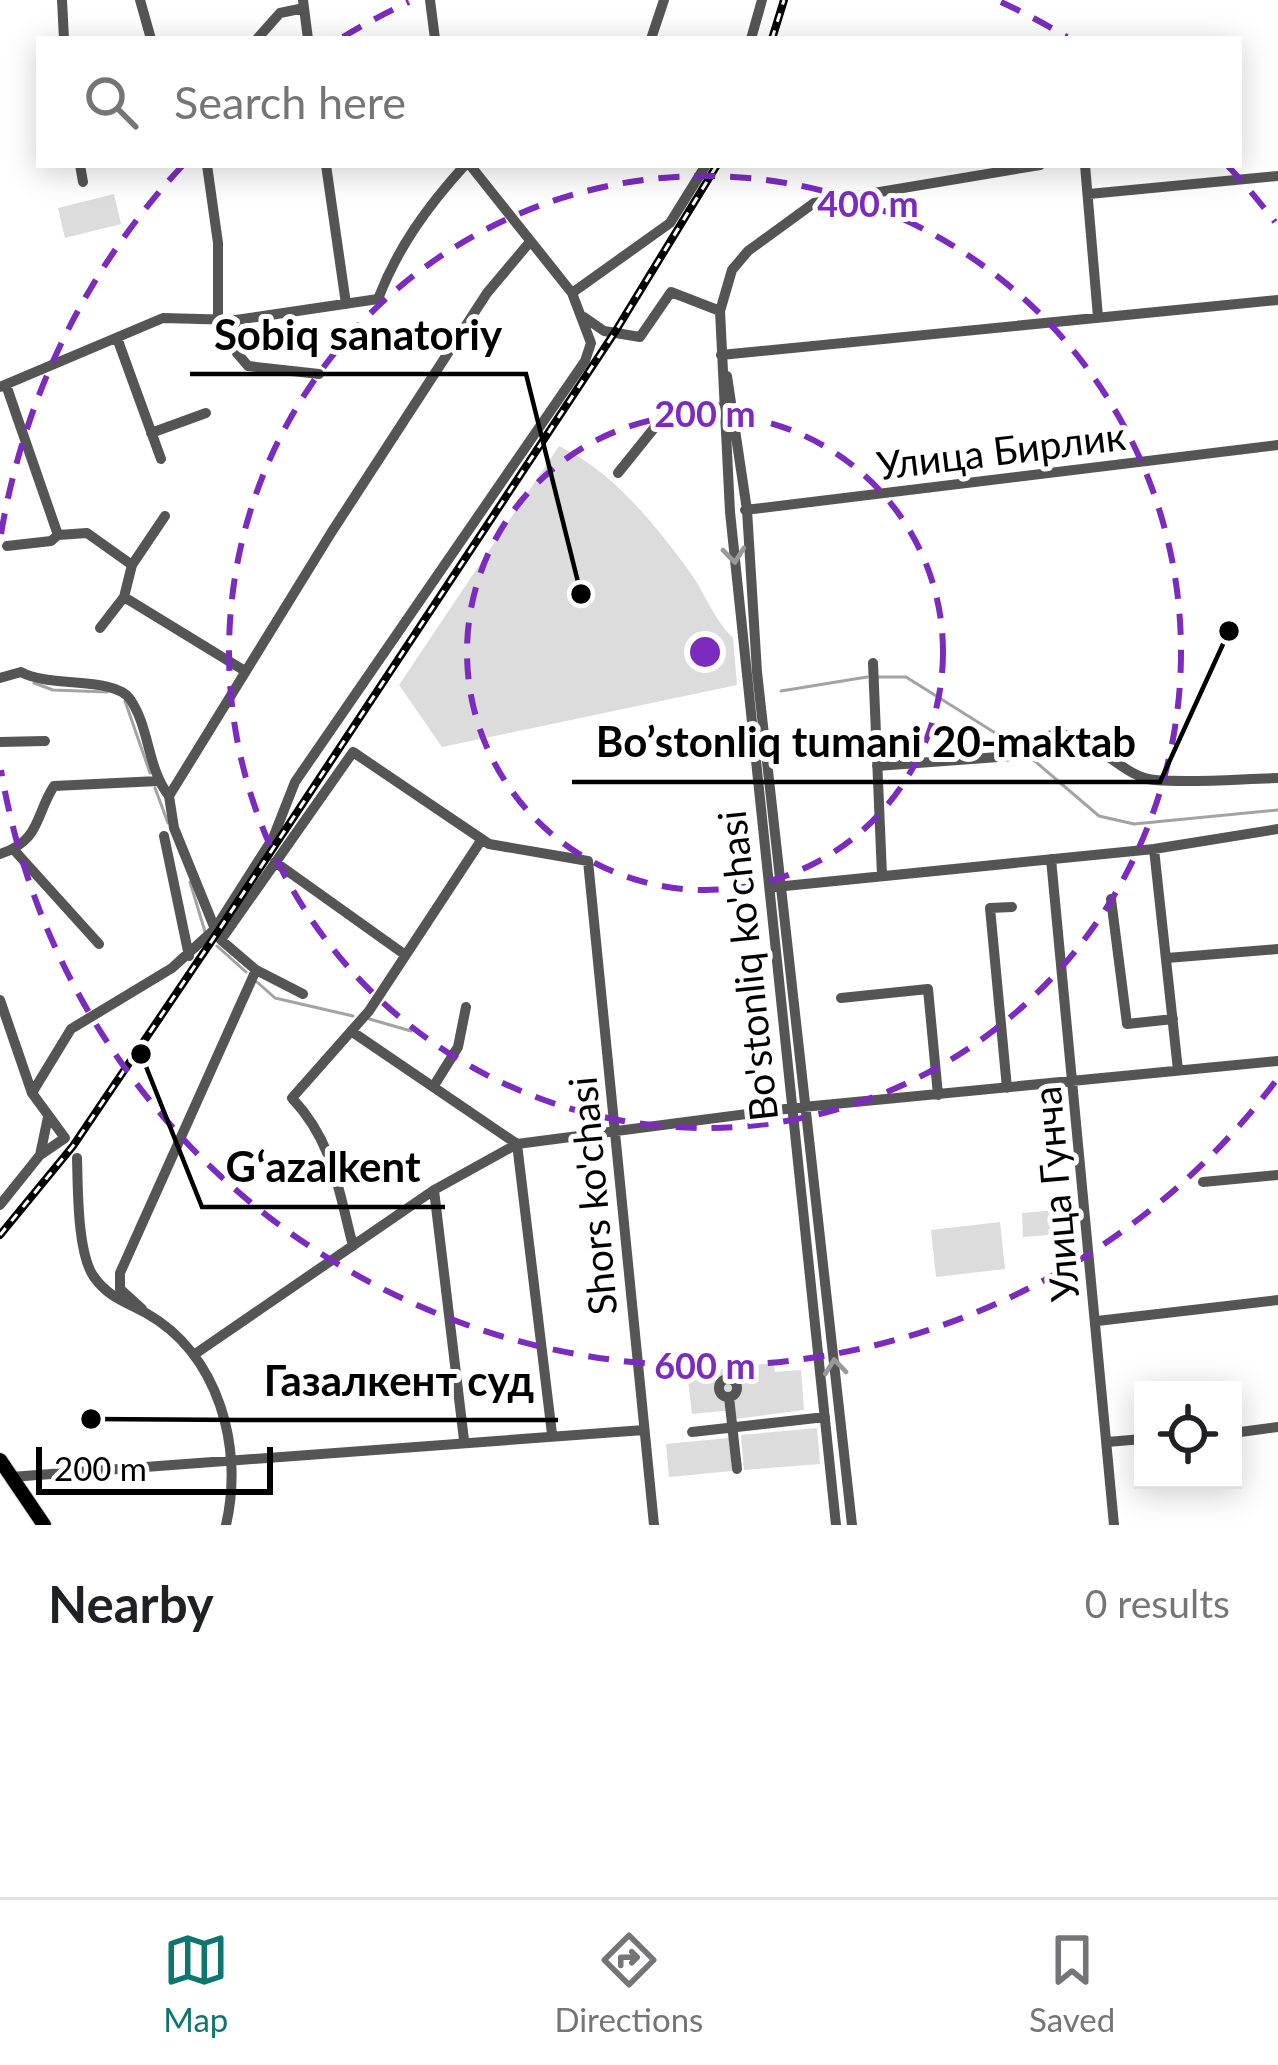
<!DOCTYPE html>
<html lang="en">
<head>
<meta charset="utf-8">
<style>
	:root { --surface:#fff; --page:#f2f2f2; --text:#202124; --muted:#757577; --line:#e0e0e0; --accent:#0f766e }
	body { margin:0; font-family:Lato,sans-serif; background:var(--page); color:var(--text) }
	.controls { position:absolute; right:36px; bottom:36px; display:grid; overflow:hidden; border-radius:0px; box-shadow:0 6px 30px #0003 }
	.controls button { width:108px; height:108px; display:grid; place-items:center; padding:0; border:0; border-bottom:3px solid var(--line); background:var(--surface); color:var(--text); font:60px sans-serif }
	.scale { position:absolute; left:36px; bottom:30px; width:237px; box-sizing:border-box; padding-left:12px; border:6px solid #000; border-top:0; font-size:33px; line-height:42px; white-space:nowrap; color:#000; -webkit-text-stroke:9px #fff; paint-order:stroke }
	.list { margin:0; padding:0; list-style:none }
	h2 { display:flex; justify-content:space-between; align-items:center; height:156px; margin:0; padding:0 48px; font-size:51px }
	h2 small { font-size:39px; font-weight:400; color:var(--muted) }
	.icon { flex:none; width:66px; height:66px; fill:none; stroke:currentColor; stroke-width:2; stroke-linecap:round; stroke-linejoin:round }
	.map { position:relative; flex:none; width:1278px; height:1525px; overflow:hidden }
	.search { position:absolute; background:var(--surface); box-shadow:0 6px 30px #0003; left:36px; right:36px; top:36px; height:132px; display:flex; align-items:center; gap:30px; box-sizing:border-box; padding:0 42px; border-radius:0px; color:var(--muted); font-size:45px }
	.sheet { height:372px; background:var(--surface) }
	nav { display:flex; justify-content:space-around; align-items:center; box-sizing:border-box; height:168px; border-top:3px solid var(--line); background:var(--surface); font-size:33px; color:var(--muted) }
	nav a { display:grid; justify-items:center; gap:6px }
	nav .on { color:var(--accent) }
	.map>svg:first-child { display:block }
	.green { fill:#dcdcdc }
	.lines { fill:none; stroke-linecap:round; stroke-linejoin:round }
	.stream { stroke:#a3a3a3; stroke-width:3 }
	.major-casing { stroke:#dbdbdb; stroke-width:16 }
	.minor { stroke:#555; stroke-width:10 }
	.major { stroke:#000; stroke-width:14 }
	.rail-casing { stroke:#000; stroke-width:8 }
	.rail { stroke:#fff; stroke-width:3; stroke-dasharray:9; stroke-linecap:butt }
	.oneway { stroke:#999 }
	.ring { fill:none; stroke:#7b2cbf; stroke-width:6; stroke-dasharray:21 15 }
	.labels { text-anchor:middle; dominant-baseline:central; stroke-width:10; stroke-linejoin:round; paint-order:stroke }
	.street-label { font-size:39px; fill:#000; stroke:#fff }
	.centre { fill:#7b2cbf; stroke:#fff; stroke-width:6 }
	.ring-label { font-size:36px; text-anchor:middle; font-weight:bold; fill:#7b2cbf; stroke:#fff; stroke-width:10; stroke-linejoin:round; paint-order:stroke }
	.leader { fill:none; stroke:#000; stroke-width:4.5 }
	.callout-dot { fill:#000; stroke:#fff; stroke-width:4.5 }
	.callout-label { font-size:42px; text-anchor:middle; font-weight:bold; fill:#000; stroke:#fff; stroke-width:10; stroke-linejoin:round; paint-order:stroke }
</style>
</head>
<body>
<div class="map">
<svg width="1278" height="1525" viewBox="0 0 1278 1525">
	<rect width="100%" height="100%" fill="#fff"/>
	<path class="green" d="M114 194 121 224 65 238 58 208Z
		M559 446C612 471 652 521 687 568 705 592 712 617 733 638L737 685 442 747 399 685Z
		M1069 1209 1071 1233 1023 1237 1022 1213Z
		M1000 1222 1005 1269 936 1277 931 1230Z
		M773 1363 775 1372 801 1370 804 1410 735 1419 732 1410 692 1414 687 1373Z
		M817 1428 820 1464 744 1470 741 1435Z
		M729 1438 732 1471 669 1477 666 1444Z"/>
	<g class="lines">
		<path class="stream" d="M877 677H906L1016 746
			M34 683 53 690 107 692
			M781 691 867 677
			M125 701 150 773
			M1023 751 1099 816 1134 824 1278 810
			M155 788 168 823
			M190 882 206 935
			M217 946 246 972
			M257 982 275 998 353 1016
			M366 1018 411 1031"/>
		<g class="major-casing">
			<path id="major" d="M0 1460 44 1525"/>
		</g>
		<path class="minor" d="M62 0 64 39
			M140 0 151 39
			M303 0 308 39
			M430 0 435 39
			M257 39 280 13 304 8
			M651 39 664 0
			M751 39 762 0
			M80 165 83 182
			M207 165 218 243V316
			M326 165 346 304
			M1085 165 1098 317
			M1089 194 1278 176
			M572 293 670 223 706 165
			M584 317 604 331 640 337 671 292 720 311
			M236 320 237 353 248 366 319 374
			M117 338 161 459
			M721 355 1278 300
			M727 376 747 510 757 672 852 1525
			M6 385 58 535 87 533 132 565 165 516
			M0 387 163 318 236 320 378 299C398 247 427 207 465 165
			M151 433 206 413
			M618 473 663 417 722 407
			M745 510 1278 445
			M7 546 51 541 58 535
			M124 597 245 671
			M100 628 124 597 132 565
			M873 663 882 875
			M0 678 21 672C49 688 114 676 130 699 150 728 147 768 169 796
			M0 742 45 741
			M877 766 1012 756C1078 698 1108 776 1155 780 1195 783 1238 779 1278 778
			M164 836 189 956
			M1154 849 1178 1070
			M14 850 99 944
			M0 854C41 841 35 815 54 786L158 781
			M1051 859 1114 1525
			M275 862 404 954
			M775 887 1154 849 1278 829
			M1111 899 1127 1024 1173 1019
			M215 929 273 838 295 782 585 361 591 343 572 293 470 165
			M1167 958 1278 949
			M303 994 256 970 221 940 353 752 489 844 588 861 654 1525
			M841 998 928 989 938 1095
			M0 1000 32 1093 65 1138 40 1155 0 1205
			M351 1031 517 1144 552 1434
			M435 1084 458 1047 466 1007
			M1007 1088 990 908 1012 907
			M32 1093 71 1029 172 968 215 929 174 828 169 796 331 533 487 293 529 243
			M40 1155 48 1117
			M77 1158C78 1188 77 1253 94 1277 109 1298 127 1302 146 1313 219 1354 244 1448 226 1525
			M1203 1182 1278 1175
			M434 1190 464 1440
			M353 1246C338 1189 334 1143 292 1098L369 1011 482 839
			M142 1309 120 1289V1273L256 970
			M1097 1321 1278 1300
			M195 1354 434 1190 517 1144 793 1108 1278 1061
			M719 1388a9 9 0 1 1 18 0a9 9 0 1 1-18 0Z
			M729 1397 737 1469
			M692 1432 825 1417
			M1233 1433 1278 1427
			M1107 1442 1143 1439
			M11 1477 644 1430
			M836 1525 730 512 720 311 732 270 748 251 814 203 1040 165"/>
		<use href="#major" class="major"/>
		<g class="rail-casing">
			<path id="rail" d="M772 39 784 0
				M0 1235 73 1146 217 933 615 332 717 165"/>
		</g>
		<use href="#rail" class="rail"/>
	</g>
	<defs><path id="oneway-chevron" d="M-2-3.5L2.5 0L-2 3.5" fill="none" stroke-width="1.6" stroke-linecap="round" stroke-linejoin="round" transform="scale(3)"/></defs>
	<g class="oneway">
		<use href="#oneway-chevron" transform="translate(734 555) rotate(84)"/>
		<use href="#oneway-chevron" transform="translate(835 1367) rotate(-96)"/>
	</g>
	<g class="ring">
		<circle cx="705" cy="652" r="238"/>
		<circle cx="705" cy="652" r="476"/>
		<path d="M1275 1082A714 714 0 0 1 1 770M1 534A714 714 0 0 1 183 165M343 37A714 714 0 0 1 409 2M1001 2A714 714 0 0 1 1067 37M1227 165A714 714 0 0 1 1275 222"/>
	</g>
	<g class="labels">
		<g class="street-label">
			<text transform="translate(1001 450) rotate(-7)">Улица Бирлик</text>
			<text transform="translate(747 966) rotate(-96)">Bo'stonliq ko'chasi</text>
			<text transform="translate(1055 1194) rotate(-95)">Улица Гунча</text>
			<text transform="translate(592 1196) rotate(-95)">Shors ko'chasi</text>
		</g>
	</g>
	<circle cx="705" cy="652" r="18" class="centre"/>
	<g class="ring-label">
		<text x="868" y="217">400 m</text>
		<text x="705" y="427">200 m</text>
		<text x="705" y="1379">600 m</text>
	</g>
	<path class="leader" d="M581 594L526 374H190M1229 631L1160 782H572M141 1054L202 1207H445M91 1419L240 1420H558"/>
	<g class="callout-dot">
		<circle cx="581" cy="594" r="12"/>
		<circle cx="1229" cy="631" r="12"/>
		<circle cx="141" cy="1054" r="12"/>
		<circle cx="91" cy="1419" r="12"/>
	</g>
	<g class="callout-label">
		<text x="358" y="350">Sobiq sanatoriy</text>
		<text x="866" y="757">Bo’stonliq tumani 20-maktab</text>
		<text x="323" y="1182">Gʻazalkent</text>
		<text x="399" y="1396">Газалкент суд</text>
	</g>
</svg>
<div class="controls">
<button><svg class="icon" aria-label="locate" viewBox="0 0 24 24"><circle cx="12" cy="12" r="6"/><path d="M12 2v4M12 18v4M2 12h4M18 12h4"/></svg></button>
</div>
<div class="scale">200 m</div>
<div class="search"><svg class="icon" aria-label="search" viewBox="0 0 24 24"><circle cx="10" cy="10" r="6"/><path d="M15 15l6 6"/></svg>Search here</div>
</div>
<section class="sheet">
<h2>Nearby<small>0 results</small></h2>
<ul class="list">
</ul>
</section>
<nav>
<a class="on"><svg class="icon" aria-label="map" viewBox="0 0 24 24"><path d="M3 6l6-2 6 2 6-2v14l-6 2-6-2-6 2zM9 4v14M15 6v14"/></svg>Map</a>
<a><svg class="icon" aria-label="directions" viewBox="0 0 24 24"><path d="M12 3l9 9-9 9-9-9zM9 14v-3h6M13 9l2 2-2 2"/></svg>Directions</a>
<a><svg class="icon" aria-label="saved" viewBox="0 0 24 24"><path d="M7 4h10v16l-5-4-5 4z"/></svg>Saved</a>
</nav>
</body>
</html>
